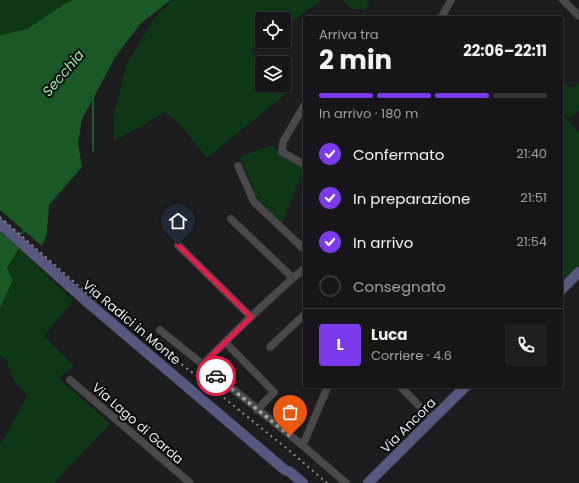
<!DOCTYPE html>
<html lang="it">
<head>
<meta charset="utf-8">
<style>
  :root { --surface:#161618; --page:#1f1f21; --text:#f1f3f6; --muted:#9e9fa2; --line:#353537; --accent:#7c3aed }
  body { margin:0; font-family:Poppins,sans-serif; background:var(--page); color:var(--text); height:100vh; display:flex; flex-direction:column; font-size:15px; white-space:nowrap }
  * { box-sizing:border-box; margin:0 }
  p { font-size:13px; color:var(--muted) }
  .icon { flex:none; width:22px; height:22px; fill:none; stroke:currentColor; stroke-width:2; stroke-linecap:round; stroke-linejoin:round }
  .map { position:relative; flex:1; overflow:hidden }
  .panel { position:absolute; left:303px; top:16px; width:260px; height:372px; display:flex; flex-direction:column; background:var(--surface); border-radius:4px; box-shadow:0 1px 3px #0004,0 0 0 1px var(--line) }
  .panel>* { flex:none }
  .tools { position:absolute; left:255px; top:12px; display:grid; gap:8px }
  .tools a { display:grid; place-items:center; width:36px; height:36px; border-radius:4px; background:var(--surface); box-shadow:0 1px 3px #0004,0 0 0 1px var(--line); font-size:20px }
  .pin { position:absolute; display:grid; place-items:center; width:34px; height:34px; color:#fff; margin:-41px -17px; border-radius:50% 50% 50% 0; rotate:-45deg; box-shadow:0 0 4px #0007 }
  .pin .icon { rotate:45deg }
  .courier { position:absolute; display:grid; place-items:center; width:40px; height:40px; margin:-20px; border:3px solid #e11d48; border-radius:50%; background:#fff; color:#222; box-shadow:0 1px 5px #0007 }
  .head em { font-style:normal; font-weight:700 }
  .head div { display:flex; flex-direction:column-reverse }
  .head { display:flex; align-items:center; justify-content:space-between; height:68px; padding:0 16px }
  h1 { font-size:26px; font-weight:700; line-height:30px }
  .bar { display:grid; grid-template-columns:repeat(4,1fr); gap:6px 4px; align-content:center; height:48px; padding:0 16px }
  .bar i { height:5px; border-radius:3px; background:var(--line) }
  .bar .on { background:var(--accent) }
  .bar p { grid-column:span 4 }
  .line { display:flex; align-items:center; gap:10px; padding:0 16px; border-top:1px solid var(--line) }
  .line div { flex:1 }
  .round { display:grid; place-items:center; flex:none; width:42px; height:42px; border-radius:4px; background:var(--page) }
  ol { padding:0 16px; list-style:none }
  li { display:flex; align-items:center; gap:12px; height:44px }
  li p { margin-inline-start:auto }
  li .icon { padding:4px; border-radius:50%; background:var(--accent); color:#fff; stroke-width:4 }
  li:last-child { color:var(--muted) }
  li i { width:22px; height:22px; border:2px solid var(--line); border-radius:50% }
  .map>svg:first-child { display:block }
  .green { fill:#0d3715 }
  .water { fill:#195926 }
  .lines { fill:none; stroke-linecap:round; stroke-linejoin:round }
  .stream { stroke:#195926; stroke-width:2 }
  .street-casing { stroke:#39393c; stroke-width:8 }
  .secondary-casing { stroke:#39393c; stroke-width:11 }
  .street { stroke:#49494d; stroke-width:7 }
  .secondary { stroke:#57587f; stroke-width:10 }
  .rail { stroke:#8a8a8c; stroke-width:2; stroke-dasharray:2 4; stroke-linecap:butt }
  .done { stroke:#a2a2a4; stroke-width:4; stroke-dasharray:0 7.2 }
  .route { stroke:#e11d48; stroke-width:5 }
  .labels { text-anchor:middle; stroke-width:4; stroke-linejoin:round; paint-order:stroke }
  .street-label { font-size:13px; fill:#e9e9eb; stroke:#070809 }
  .water-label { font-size:14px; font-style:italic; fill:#9df2a6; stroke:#070809 }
</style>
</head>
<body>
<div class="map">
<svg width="579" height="483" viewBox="0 0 579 483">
  <rect width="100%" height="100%" fill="#1d1d20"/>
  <!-- green -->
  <path class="green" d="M0,0H72L66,3L27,29L0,35Z
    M173,0H322L284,27V19H262V41H263L255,46L247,54L251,51L262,64V85H279L286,94L207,158L175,119L173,120L166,112L114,141L113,117L127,63L155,17Z
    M343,0H370L365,10L350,8Z
    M561,78L572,89L579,82V110L570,119L561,111Z
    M561,114L579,132V274L561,292Z
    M272,145L282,156L304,169L282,223L259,202L240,157Z
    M19,248L73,301L44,336L74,366L59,378L110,424L55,482L56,483H0V445L27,396L13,379L6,360L0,356V308L13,280L7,268Z"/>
  <!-- water -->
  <path class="water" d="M72,0H171L141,23L116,56L82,119L78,143L82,167L49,205L47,233L42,246L0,210V35L27,29L66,3Z
    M0,232L19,248L7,268L13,280L0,308Z"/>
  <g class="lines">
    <!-- stream -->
    <path class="stream" d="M93,151V97
      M18,235L26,230"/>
    <defs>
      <path id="street" d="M563,0L579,16
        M441,18L451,0
        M305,104L283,142L282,152L305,165
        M238,166L254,202L305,250
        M231,219L293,278
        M178,245L251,317
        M160,330L301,444L346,483
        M225,342L274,392L257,410
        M270,347L305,314
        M202,365C235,332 269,298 305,268
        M70,380L190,483
        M400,386L432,419
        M301,444L305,440L328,386"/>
      <path id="secondary" d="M0,224L86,301L285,470L290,472L303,483
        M561,290L579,272
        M368,483L466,386"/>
    </defs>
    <!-- street casing -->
    <use href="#street" class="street-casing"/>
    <!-- secondary casing -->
    <use href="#secondary" class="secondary-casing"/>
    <!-- street -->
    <use href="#street" class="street"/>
    <!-- secondary -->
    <use href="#secondary" class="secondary"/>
    <!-- rail -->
    <path class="rail" d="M0,217L89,295L197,376L291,452L327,483"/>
  </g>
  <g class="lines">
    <!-- done -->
    <path class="done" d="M216,376L290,436"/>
    <!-- route -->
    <path class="route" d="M178,245L251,317L202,365L216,376"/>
  </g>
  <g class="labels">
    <!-- street labels -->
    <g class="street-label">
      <text transform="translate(132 322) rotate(40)" y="5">Via Radici in Monte</text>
      <text transform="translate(138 423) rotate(41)" y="5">Via Lago di Garda</text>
      <text transform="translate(408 425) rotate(-45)" y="5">Via Ancora</text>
    </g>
    <!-- water labels -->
    <g class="water-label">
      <text transform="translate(63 73) rotate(-50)" y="5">Secchia</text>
    </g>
  </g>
</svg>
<div class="tools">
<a><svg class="icon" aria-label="locate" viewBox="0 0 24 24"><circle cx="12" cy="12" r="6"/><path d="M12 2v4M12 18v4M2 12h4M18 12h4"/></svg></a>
<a><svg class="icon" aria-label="layers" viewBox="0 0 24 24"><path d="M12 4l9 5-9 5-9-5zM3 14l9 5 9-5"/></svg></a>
</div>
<div class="pin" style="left:290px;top:436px;background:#ea580c"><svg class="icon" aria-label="bag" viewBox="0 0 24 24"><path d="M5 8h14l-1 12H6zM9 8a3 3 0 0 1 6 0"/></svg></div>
<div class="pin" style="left:178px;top:245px;background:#1f2937"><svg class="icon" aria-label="home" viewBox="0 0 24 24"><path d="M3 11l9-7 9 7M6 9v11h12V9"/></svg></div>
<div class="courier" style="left:216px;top:376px"><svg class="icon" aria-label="car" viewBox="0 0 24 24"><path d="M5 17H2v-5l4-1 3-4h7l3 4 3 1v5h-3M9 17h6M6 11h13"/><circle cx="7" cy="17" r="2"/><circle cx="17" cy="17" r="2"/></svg></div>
<section class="panel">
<div class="head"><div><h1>2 min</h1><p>Arriva tra</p></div><em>22:06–22:11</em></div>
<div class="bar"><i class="on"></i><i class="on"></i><i class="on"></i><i></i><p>In arrivo · 180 m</p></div>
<ol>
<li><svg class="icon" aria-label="check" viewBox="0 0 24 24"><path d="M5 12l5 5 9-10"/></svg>Confermato<p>21:40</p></li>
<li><svg class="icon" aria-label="check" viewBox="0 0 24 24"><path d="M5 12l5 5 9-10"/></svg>In preparazione<p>21:51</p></li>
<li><svg class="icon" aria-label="check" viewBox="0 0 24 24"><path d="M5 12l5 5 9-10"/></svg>In arrivo<p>21:54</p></li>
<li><i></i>Consegnato</li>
</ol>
<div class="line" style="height:72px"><b class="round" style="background:var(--accent);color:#fff">L</b><div><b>Luca</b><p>Corriere · 4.6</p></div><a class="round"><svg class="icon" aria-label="phone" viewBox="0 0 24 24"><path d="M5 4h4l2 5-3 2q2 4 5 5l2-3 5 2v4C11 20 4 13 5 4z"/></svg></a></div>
</section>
</div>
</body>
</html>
